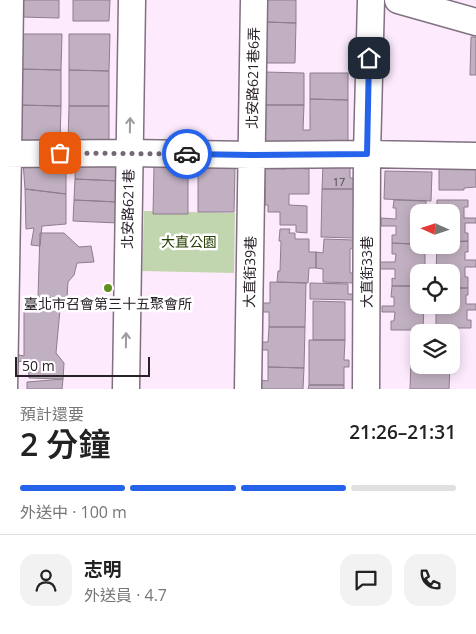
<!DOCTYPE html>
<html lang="zh-TW">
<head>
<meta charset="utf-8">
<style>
  :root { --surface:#fff; --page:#f2f2f2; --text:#222; --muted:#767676; --line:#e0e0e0; --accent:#2563eb }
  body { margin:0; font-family:"Open Sans","Noto Sans TC",sans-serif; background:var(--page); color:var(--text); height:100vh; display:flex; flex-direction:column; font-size:19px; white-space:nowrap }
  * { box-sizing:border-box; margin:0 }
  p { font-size:16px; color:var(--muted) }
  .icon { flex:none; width:28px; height:28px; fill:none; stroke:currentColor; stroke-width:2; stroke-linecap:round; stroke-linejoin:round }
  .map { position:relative; height:389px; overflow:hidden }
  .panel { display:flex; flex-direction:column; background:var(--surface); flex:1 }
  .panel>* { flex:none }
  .needle { width:32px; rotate:273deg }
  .controls { position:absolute; left:410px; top:204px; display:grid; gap:10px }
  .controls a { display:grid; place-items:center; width:50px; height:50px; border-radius:10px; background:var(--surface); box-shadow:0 2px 12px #0003; font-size:25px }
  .scale { position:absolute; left:15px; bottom:12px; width:135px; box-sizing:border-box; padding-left:5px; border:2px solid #282128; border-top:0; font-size:14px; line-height:18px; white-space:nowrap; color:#282128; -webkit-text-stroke:4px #fff; paint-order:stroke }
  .pin { position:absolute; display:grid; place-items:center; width:42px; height:42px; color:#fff; margin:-21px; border-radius:10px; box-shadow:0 2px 8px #0006 }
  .courier { position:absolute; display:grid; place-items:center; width:50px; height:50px; margin:-25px; border:4px solid #2563eb; border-radius:50%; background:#fff; color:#222; box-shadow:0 1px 6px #0007 }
  .head em { font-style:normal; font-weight:600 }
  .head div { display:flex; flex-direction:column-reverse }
  .head { display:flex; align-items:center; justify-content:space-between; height:85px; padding:0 20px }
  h1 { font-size:32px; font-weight:600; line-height:38px }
  .bar { display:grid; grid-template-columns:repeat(4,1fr); gap:8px 5px; align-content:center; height:60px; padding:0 20px }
  .bar i { height:6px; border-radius:4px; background:var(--line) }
  .bar .current { background:var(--accent) }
  .bar p { grid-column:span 4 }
  .line { display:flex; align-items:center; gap:12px; padding:0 20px; border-top:1px solid var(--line) }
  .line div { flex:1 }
  .round { display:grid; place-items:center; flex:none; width:52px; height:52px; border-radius:15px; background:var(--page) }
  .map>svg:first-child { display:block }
  .green { fill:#c1d6ae }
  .building { fill:#c1b0c1; stroke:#8d7d8d }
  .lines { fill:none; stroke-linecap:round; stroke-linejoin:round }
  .minor-casing { stroke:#807080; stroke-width:29 }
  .minor { stroke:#fff; stroke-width:26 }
  .oneway { stroke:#9e9b9e }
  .done { stroke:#736873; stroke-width:5; stroke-dasharray:0 9 }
  .route { stroke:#2563eb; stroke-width:6 }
  .poi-dot { fill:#618e20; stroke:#fff; stroke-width:2 }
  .labels { text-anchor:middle; stroke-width:5; stroke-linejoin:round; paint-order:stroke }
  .number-label { font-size:11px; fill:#4e454e }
  .street-label { font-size:14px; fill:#282128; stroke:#fff }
  .park-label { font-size:14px; fill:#284003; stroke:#fff }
  .poi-label { font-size:14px; fill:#282128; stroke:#fff }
</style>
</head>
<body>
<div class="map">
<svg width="476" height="389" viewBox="0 0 476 389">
  <rect width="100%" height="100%" fill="#fdebfd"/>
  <!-- green -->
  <path class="green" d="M144,211L235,213L234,273L142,271Z"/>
  <!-- building -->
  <path class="building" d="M21,0H59V18L21,17Z
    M73,0H110L109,21H73Z
    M266,0H296V23L266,22Z
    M266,22L296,23L295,63H265Z
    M20,34H62L61,70L19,69Z
    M69,34H110L109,71L69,70Z
    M471,37H476V75H470Z
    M19,69L61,70V106L19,105Z
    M69,70L109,71V106H69Z
    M265,72L304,73V105H265Z
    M310,73H348V100L310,99Z
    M310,99L348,100V143H268L265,140V105H304L303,130H310Z
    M19,105L61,106L60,142L18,141Z
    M69,106H109V142H68Z
    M66,155V194L25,189L23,162Z
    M75,158L120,160L119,181L75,179Z
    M323,164L350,165V178H354V189H322Z
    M285,165H292L293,168L309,169V194H289V205L307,206V233L296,232V225H280V212H268V205H265V168L285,169Z
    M154,166L188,167V214H153Z
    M198,167H235L234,212H198Z
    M439,167L476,169V187L464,188V190H439Z
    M385,171L432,172L431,201L384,199Z
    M75,179L119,181L118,202L74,200Z
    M25,189L66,194V224L42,226L40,246L31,245L34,228L26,229Z
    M322,189H354L353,238L321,237Z
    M74,200L118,202V223L73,221Z
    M394,200L426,201V212H419V244L392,243V235H396V226H381V218L396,219V208H393Z
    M437,200H468V207H464V218H476V223H465V233H468V241L451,242V212H437Z
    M280,229H290L289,233H295V239H309V252H316V268H309L308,283L277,282L278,271H280L281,241H279Z
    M40,233H64L79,247L91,246L94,262L77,263L74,275L68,282L67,298L38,297Z
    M324,239L354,240V248L350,249V273H353V283L323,282V269L316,268V252L323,253Z
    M468,241V252H465V260H476V267H465V277H468V288H451V272H436L437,245H451V242Z
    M392,243L425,245V272H419V286H392V278L395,279V269H380V262H395L396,254H392Z
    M270,282L306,283L305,327H269V312H261V303H270Z
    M310,283L348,284V294H356V300L310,299Z
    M392,286H419V305H424L423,330H391V321H394L395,312H382V306H394V297H391Z
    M451,288H468V295H466V304H476V310H467V320H471V328H436V305H451Z
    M61,299L56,353L64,363L63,379L29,378L28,362L14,361V354L24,356V307Z
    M313,301L345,302V340H313Z
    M269,327H305L304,368L268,367V350H260L261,342H268Z
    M309,340H345L344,360H349V367H344V385H309Z
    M411,360H419V365H450L449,389H410Z
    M268,367L304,368L303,389H260V380L268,381Z
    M63,379L62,389H27V382Z
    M309,385H344V389H308Z"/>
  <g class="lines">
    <defs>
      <path id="minor" d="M398,0L476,22
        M0,154L129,153L252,155L367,154L476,156
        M4,389L8,154L10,0
        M126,389L132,0
        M248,389L254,0
        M366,389L367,154L371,0"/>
    </defs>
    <!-- minor casing -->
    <use href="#minor" class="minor-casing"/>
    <!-- minor -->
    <use href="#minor" class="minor"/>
  </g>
  <!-- one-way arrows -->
  <defs><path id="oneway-shaft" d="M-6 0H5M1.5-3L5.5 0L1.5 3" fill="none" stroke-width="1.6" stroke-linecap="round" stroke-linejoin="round" transform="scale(1.25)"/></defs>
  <g class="oneway">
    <use href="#oneway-shaft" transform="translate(130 125) rotate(-89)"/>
    <use href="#oneway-shaft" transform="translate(126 340) rotate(-89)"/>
  </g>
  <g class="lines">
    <!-- done -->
    <path class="done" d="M60,153L187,154"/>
    <!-- route -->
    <path class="route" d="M187,154L252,155L367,154L369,58"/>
  </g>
  <!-- markers -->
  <circle class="poi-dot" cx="108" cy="288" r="5"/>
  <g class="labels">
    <!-- number labels -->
    <g class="number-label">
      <text x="339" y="186">17</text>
    </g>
    <!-- street labels -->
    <g class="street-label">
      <text transform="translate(253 78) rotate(-89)" y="5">北安路621巷6弄</text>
      <text transform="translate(128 209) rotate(-89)" y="5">北安路621巷</text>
      <text transform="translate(250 272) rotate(-89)" y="5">大直街39巷</text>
      <text transform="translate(367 272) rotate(-90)" y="5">大直街33巷</text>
    </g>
    <!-- park labels -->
    <g class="park-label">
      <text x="189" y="247">大直公園</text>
    </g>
    <!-- poi labels -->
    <g class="poi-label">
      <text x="108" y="309">臺北市召會第三十五聚會所</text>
    </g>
  </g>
</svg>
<div class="controls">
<a><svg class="needle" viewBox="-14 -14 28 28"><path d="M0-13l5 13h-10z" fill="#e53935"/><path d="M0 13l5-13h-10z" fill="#767676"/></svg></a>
<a><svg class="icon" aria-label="locate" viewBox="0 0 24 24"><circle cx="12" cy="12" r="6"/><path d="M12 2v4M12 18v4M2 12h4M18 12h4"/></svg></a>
<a><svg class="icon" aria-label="layers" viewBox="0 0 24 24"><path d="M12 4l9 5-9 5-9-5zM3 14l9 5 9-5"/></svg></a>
</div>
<div class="scale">50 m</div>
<div class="pin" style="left:60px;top:153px;background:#ea580c"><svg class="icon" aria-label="bag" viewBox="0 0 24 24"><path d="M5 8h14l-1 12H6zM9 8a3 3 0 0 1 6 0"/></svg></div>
<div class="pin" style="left:369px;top:58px;background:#1f2937"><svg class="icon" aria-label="home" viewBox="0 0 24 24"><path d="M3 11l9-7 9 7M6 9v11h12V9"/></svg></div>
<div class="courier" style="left:187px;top:154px"><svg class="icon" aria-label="car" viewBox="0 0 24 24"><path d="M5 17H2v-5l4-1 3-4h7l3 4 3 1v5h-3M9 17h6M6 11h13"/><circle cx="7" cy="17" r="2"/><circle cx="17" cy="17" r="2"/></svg></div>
</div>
<section class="panel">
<div class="head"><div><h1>2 分鐘</h1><p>預計還要</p></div><em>21:26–21:31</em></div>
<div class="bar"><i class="current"></i><i class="current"></i><i class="current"></i><i></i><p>外送中 · 100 m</p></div>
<div class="line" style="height:90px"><a class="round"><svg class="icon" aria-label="person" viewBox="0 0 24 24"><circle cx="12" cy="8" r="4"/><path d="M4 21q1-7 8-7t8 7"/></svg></a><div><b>志明</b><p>外送員 · 4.7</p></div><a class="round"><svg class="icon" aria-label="chat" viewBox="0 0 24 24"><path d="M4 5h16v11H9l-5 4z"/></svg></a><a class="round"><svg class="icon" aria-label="phone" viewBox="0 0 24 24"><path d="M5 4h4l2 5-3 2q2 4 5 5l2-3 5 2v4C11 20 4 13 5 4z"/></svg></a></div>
</section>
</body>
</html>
